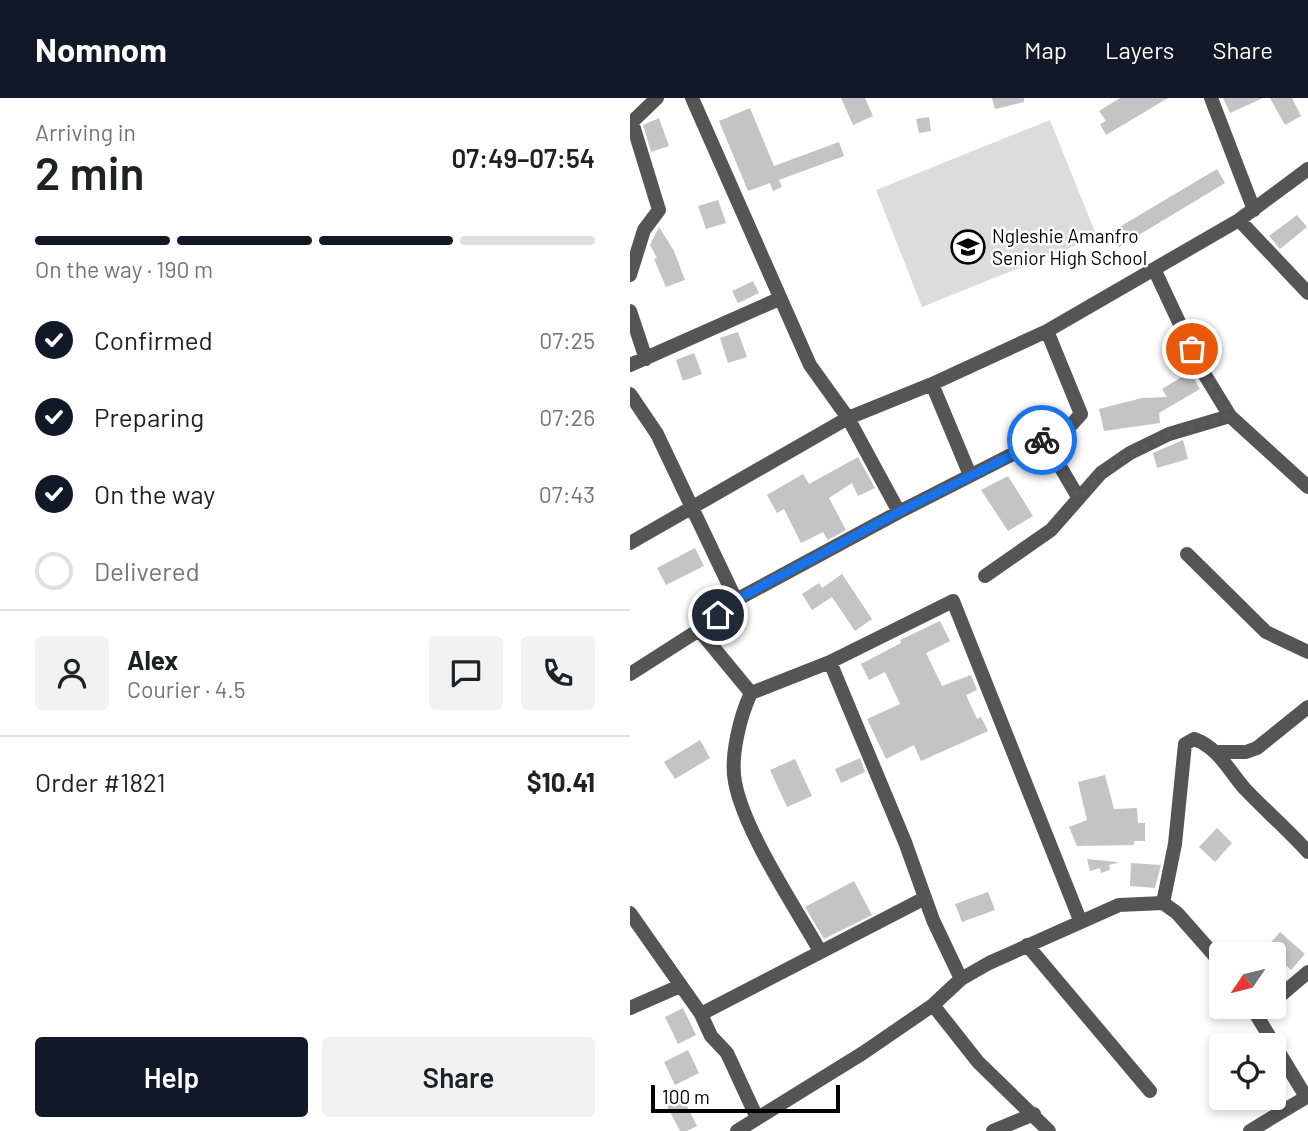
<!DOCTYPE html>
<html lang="en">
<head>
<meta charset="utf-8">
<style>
  :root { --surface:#fff; --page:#f2f2f2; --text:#202124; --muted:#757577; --line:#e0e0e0; --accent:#111827 }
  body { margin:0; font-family:Barlow,sans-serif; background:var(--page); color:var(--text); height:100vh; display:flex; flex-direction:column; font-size:26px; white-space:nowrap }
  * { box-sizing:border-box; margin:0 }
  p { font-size:23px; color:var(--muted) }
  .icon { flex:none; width:38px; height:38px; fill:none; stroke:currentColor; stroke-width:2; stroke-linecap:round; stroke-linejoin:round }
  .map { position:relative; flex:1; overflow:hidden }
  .details { display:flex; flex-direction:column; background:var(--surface); width:630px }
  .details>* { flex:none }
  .needle { width:46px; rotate:235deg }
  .controls { position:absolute; left:579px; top:844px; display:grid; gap:14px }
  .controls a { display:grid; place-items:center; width:77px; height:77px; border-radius:7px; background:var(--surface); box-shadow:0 4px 10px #0003; font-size:35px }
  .scale { position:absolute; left:21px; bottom:18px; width:189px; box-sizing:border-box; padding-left:7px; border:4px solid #000; border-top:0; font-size:19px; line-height:24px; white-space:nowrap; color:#000; -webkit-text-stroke:5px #fff; paint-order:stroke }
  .pin { position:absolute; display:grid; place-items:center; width:60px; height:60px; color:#fff; margin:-30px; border:4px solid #fff; border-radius:50%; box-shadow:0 2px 7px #0007 }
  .courier { position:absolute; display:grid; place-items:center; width:70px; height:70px; margin:-35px; border:5px solid #1a73e8; border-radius:50%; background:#fff; color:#222; box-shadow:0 2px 9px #0007 }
  .head em { font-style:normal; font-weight:600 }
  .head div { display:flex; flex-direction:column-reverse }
  .head { display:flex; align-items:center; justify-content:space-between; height:119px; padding:0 35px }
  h1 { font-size:46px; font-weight:600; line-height:52px }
  .bar { display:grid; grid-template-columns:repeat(4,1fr); gap:10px 7px; align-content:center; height:84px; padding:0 35px }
  .bar i { height:9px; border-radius:5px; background:var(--line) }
  .bar .on { background:var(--accent) }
  .bar p { grid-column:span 4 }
  .line { display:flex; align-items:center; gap:18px; padding:0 35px; border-top:2px solid var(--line) }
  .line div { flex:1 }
  .round { display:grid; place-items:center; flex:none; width:74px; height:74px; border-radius:7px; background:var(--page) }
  ol { padding:0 35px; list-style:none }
  li { display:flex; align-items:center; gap:21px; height:77px }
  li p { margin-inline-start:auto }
  li .icon { padding:7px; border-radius:50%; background:var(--accent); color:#fff; stroke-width:4 }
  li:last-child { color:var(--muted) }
  li i { width:38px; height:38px; border:4px solid var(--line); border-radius:50% }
  .primary-button { display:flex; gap:14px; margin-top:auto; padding:14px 35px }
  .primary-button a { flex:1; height:80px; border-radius:7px; background:var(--accent); color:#fff; font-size:28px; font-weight:600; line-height:80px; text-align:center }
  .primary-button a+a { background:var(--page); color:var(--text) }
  header { display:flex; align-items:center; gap:42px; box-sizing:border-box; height:98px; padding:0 35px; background:var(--accent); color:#fff }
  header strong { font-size:33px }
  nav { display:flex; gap:38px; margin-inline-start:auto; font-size:24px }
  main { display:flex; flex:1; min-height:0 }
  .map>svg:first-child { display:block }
  .green { fill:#dcdcdc }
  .building { fill:#c4c4c4 }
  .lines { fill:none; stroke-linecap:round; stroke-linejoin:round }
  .minor { stroke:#555; stroke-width:14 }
  .done { stroke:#595959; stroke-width:7; stroke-dasharray:0 12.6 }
  .route { stroke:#1a73e8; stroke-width:9 }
  .labels { text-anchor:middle; stroke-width:5; stroke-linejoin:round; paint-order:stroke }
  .poi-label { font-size:19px; fill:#000; stroke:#fff; text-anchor:start }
</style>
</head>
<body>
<header>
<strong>Nomnom</strong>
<nav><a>Map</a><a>Layers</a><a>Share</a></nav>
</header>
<main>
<section class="details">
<div class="head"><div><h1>2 min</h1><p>Arriving in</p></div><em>07:49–07:54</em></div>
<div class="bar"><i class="on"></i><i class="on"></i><i class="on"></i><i></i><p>On the way · 190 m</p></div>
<ol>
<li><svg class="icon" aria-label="check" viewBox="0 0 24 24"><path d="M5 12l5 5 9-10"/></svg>Confirmed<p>07:25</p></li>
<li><svg class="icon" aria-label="check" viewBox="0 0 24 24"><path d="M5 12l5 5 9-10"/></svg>Preparing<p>07:26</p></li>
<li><svg class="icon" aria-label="check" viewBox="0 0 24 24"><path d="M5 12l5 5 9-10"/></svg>On the way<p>07:43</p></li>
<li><i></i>Delivered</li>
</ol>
<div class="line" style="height:126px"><a class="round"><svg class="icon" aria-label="person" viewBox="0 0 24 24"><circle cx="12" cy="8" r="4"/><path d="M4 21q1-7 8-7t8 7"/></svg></a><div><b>Alex</b><p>Courier · 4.5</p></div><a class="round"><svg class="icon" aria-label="chat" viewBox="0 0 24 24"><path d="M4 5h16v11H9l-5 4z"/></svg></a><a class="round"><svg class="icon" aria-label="phone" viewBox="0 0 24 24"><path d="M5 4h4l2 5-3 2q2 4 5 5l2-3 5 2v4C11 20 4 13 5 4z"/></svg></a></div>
<div class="line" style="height:91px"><div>Order #1821</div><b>$10.41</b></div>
<div class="primary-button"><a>Help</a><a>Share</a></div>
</section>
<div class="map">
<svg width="678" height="1033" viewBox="0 0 678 1033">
  <rect width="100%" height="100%" fill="#fff"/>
  <!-- green -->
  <path class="green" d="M420,22L467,139L292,209L246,92Z"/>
  <!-- building -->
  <path class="building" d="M211,0H235L243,18L223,27Z
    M362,0H394V4L365,11Z
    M490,0H538L476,37L470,26L476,23L469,13Z
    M593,0H633L600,15Z
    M640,0H662L671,18L655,27Z
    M120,10L144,68L209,44L214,58L149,82L152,89L143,93L140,85L118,93L89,23Z
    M299,19L301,33L289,35L286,21Z
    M29,20L39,48L21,54L13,27Z
    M587,71L595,85L489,149L481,134Z
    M88,102L96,125L76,131L68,108Z
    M667,117L677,129L650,151L639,138Z
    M29,129L44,153L55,182L36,189L24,161L27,160L20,147Z
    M123,183L129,195L108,205L102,193Z
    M108,234L117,259L98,265L90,240Z
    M64,255L72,276L53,283L46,262Z
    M560,274L570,291L529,315L530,325L474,333L469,311L512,300L537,299L532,291Z
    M553,342L558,361L527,370L523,355Z
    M228,359L245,390L228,398L222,385L199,400L216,432L198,442L193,434L171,445L154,411L147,415L137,397L173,376L179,386Z
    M378,378L403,418L378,433L351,392Z
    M65,450L74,468L36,487L27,470Z
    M212,476L242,521L225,533L202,499L182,512L172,496L189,485L192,490Z
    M310,523L320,543L296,555L312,588L341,577L347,592L336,597L347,621L351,619L358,633L291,663L284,647L256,661L237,621L270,606L255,574L239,582L231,566L271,545L270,542Z
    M70,642L80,660L45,681L34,664Z
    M230,660L235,674L211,685L205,671Z
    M165,661L182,698L157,709L140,672Z
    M475,677L484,711L507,710L508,725H515V743H504V747L447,748L439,729L457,722L448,684Z
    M587,730L602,745L585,764L569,749Z
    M457,761L487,764V765L479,767L480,772L471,775L470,770L460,773Z
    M501,765L531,767L525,790L500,788Z
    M224,783L242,817L194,841L175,809Z
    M358,794L365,812L332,824L325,806Z
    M650,834L675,856L661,872L642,855L645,852L639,847Z
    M53,910L66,937L48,946L35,919Z
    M58,952L69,975L45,987L34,964Z
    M52,998L67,1028L57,1033H50L36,1006Z"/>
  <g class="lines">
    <!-- minor -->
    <path class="minor" d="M62,0L180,267L218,320L269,414
      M581,0L624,112
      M609,122L678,195
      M525,173L570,269L600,318L678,389
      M0,177L14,132L29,112L2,24L27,0
      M0,213L16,261
      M0,267L149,201
      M302,286L340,377
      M0,296L27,336L106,502
      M414,341L448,399
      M0,445L218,320L302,286L417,233L609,122L678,71
      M557,456L636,534L678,554
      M355,478L421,432L471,375L500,355L539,336L600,318
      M69,532L121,595L200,564L323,503L450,822
      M200,564L275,744L303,822L331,881
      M0,576L69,532L106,502L269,414L442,326L451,316L417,233
      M121,595C110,618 100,659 105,684C114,733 165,809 190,853
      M585,654H616L627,650L678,609
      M533,805L545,746L555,646L564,641C588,649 599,673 615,691C635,712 658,732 678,754
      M0,815L71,916L81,938L97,955L127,1020
      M397,847L520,993
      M644,903L678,874
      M303,907L348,964L419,1033
      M621,908L676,999
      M0,910L50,888
      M71,916L295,800
      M107,1033L233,955L303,907L331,881L359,865L489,807L533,805L547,815L592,866
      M363,1033L404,1016
      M620,1033L678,998"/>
  </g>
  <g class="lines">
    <!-- done -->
    <path class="done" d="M412,342L449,399C492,353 539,333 600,318L580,288L562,251"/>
    <!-- route -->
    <path class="route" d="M88,517L106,502L269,414L412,342"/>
  </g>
  <!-- icons -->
  <defs>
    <symbol id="school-ring" viewBox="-11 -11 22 22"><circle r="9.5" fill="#fff" stroke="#000" stroke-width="1.5"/><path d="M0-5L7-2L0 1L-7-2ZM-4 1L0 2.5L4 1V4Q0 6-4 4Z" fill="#000"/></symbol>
  </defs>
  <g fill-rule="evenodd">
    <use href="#school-ring" x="319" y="130" width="38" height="38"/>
  </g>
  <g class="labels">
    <!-- poi labels -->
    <g class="poi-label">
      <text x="362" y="145">Ngleshie Amanfro<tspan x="362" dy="22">Senior High School</tspan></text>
    </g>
  </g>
</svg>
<div class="controls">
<a><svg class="needle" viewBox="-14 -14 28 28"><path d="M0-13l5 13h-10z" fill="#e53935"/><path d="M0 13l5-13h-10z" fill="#757577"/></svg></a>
<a><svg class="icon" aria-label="locate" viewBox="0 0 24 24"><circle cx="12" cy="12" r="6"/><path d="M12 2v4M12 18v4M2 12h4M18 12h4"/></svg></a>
</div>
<div class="scale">100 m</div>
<div class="pin" style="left:562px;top:251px;background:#ea580c"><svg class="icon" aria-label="bag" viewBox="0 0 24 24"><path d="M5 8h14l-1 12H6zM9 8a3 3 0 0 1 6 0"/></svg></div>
<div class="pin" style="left:88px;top:517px;background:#1f2937"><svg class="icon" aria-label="home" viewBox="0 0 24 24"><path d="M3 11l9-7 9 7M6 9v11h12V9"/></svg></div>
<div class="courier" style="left:412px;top:342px"><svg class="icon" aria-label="bike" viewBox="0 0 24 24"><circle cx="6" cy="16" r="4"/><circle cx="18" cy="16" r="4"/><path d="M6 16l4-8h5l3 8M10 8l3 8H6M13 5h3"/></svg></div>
</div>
</main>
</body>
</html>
